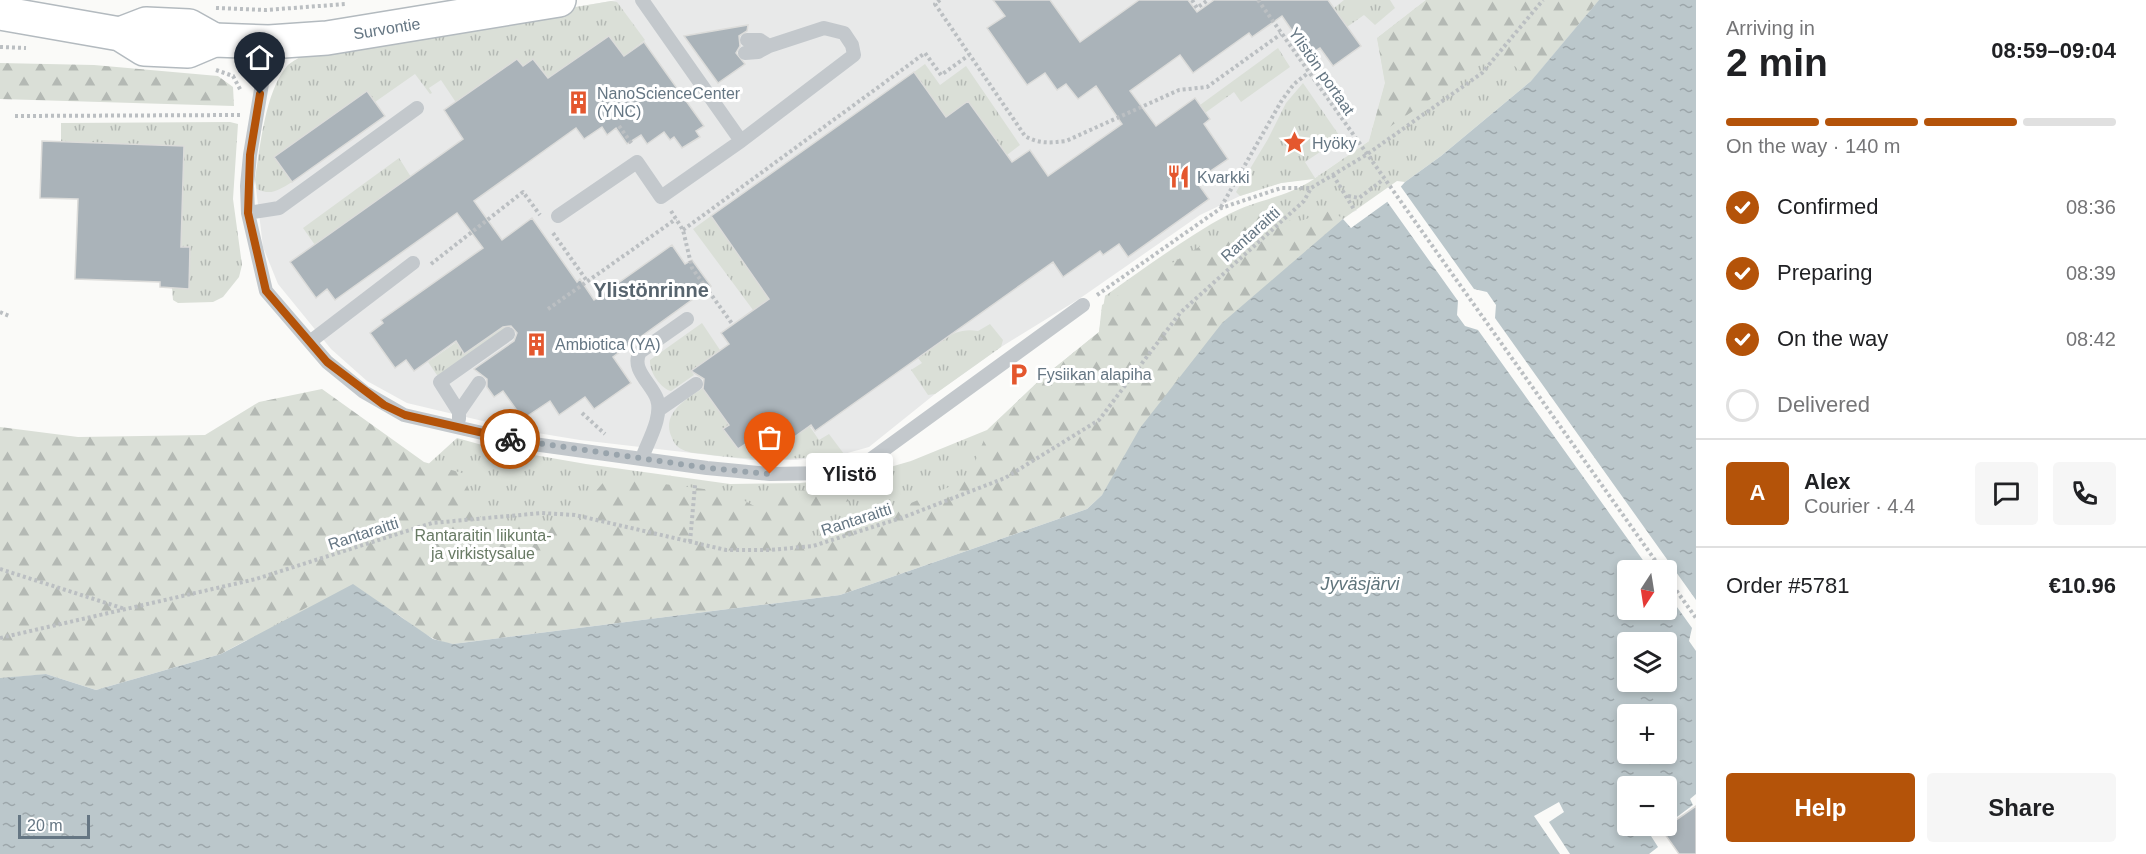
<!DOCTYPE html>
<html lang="en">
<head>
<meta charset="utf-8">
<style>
  :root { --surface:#fff; --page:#f6f6f6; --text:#202124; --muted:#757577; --line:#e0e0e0; --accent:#b45309 }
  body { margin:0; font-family:Arial,sans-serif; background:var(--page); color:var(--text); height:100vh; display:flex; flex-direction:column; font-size:22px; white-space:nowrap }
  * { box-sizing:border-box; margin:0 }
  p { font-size:20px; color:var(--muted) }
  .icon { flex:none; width:33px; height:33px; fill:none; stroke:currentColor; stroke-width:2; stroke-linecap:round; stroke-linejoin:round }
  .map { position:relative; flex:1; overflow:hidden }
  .drawer { display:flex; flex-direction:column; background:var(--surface); width:450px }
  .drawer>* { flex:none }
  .needle { width:39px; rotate:192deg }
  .fabs { position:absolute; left:1617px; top:560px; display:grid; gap:12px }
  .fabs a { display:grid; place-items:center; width:60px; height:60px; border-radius:6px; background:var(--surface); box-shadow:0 3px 9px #0003; font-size:30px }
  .scale { position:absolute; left:18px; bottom:15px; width:72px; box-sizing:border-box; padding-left:6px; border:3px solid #657683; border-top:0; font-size:16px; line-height:21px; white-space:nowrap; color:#657683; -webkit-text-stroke:4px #fff; paint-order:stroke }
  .pin { position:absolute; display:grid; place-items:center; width:51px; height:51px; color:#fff; margin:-62px -26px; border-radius:50% 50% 50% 0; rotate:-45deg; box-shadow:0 0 6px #0007 }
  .pin .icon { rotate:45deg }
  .courier { position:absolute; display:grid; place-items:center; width:60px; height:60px; margin:-30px; border:4px solid #b45309; border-radius:50%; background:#fff; color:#222; box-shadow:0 2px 8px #0007 }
  .bubble { position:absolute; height:42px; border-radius:6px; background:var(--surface); box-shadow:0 3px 9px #0003; font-size:20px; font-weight:800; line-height:42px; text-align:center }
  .headline em { font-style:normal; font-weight:800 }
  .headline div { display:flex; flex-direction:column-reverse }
  .headline { display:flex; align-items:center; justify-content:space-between; height:102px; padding:0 30px }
  h1 { font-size:39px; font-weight:800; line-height:45px }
  .bar { display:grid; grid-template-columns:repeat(4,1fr); gap:9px 6px; align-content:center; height:72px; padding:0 30px }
  .bar i { height:8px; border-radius:4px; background:var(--line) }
  .bar .on { background:var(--accent) }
  .bar p { grid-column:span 4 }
  .line { display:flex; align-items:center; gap:15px; padding:0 30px; border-top:2px solid var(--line) }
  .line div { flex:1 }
  .round { display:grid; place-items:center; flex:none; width:63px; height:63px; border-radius:6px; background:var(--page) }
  ol { padding:0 30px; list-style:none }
  li { display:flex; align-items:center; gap:18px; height:66px }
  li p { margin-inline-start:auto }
  li .icon { padding:6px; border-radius:50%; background:var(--accent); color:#fff; stroke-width:4 }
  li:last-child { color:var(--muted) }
  li i { width:33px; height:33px; border:3px solid var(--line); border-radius:50% }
  .button { display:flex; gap:12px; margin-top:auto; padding:12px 30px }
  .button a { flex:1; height:69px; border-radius:6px; background:var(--accent); color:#fff; font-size:24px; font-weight:800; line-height:69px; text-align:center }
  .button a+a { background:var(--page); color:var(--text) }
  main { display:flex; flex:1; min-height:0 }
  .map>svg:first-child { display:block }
  .built { fill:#e8e9e9 }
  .grass { fill:url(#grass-tufts) }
  .forest { fill:url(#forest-firs) }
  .water { fill:url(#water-ripples); fill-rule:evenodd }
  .pier { fill:#fafaf8 }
  .building { fill:#aab3b9; stroke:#dcdcda; stroke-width:1.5 }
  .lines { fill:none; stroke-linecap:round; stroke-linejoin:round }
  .secondary-casing { stroke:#b3babf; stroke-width:36 }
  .path { stroke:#bbbfc2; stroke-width:4; stroke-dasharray:3 3; stroke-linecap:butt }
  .service { stroke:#c3c8cc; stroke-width:14 }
  .secondary { stroke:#fff; stroke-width:33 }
  .done { stroke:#99a4ac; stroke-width:6; stroke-dasharray:0 10.8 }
  .route { stroke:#b45309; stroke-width:8 }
  .labels { text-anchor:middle; stroke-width:6; stroke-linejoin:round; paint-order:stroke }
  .street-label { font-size:16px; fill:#657683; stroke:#fff }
  .poi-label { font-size:16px; fill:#657683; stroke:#fff; text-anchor:start }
  .park-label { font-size:16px; fill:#687a64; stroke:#fff }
  .water-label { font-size:18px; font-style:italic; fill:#60757c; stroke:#fff }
  .quarter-label { font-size:20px; font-weight:bold; fill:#57646e; stroke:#fff }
</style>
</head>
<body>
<main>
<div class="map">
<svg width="1696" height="854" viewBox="0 0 1696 854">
  <defs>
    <pattern id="grass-tufts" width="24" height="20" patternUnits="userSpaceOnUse" patternTransform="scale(1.5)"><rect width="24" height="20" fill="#dadfd7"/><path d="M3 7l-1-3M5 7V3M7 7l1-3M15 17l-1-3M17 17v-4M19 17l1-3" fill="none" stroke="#b4b9b4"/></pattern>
    <pattern id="forest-firs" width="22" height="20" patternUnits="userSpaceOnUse" patternTransform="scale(1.5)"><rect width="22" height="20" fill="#dadfd7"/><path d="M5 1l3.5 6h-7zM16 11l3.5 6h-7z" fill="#b4b9b4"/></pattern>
    <pattern id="water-ripples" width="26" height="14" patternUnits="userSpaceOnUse" patternTransform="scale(1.5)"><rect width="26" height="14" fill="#bbc7cb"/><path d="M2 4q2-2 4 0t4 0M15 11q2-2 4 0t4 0" fill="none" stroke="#9ca6aa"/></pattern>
  </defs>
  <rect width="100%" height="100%" fill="#fafaf8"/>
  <!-- built -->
  <path class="built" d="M617,0H1426L1377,38L1385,83L1369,141L1315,178L1281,183L1240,196L1200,215L1079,299L1001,347L935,394L869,447L844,454L796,460H752L580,440L525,431L407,403L367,381L331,349L278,284L263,247L255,180L264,125L277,84L288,65L307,53Z"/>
  <!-- grass -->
  <path class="grass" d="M1344,0H1390L1395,8L1375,25L1364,15L1347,27L1334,8Z
    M1426,0H1599L1531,81L1441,156L1405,182L1397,181L1343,219L1102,495L46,674L0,678L413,478L457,438L493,448L586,464L730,484L800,483L852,478L911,461L987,430L1042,378L1099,332L1105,296C1146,267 1185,238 1229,214C1258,199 1286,198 1314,179L1281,183L1240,196L1236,192L1268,139L1286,103L1303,83L1341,138L1305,162L1315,178L1369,141L1385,83L1377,38Z
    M611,1L617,2L645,40L624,56L609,36L548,78L533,59L523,66L517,59L478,86L461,110L441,80L429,88L432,93L430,94L415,74L375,102L367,91L274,157L292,182C279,190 271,196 257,189L255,180C260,147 265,92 287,66C292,61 301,57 307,53Z
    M1278,48L1290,67L1241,102L1234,92L1205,113L1200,105Z
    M925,64L940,85L966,66L1020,145L1007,155L968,101L946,117L914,72Z
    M230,122L238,124L233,199L242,265L239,277L223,297L213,302L178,303L173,300L172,288H189L190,248L181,247L184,146L61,142V123Z
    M399,158L411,177L315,245L303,228Z
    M711,216L769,299L753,310L693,229Z
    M501,311L511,326L439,378L428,362Z
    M702,323L720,350L691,371L694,375L671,391C660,388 649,371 650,360Z
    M990,324L1003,340L1001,347L935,394L928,395L911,370L922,363L918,358C937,344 954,326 978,331Z
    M703,388L729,425L723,429L738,449L752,440L765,457L806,421L819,440L829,434L844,454C798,460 756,461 711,455C700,453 684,454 676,445C674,443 671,436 670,433C664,411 688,398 703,388Z"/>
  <!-- forest -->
  <path class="forest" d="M1426,0H1599L1531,81L1506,58L1491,53L1476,68L1369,141L1385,83L1377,38Z
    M0,63L94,65L218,76L233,87L234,106L0,99Z
    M1264,208L1295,223L1331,210L1343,219L1222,323L1140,428L1102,495L1087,509L840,595L453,644C412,640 387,591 346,586L221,654L96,690L46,674L0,678V427L78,437L205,435L259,402L322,389L424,462L462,473L482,521L575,523L593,513L589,499L608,477L728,492L758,508C785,492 808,487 839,486L849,501C825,507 811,510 811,538L880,516L968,479L988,430L1042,378L1099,332L1102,305Z"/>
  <!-- water -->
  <path class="water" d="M1599,0H1696V794L1690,799L1693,805L1666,825V786H1628V825H1666L1651,836L1658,847L1649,854H0V678L46,674L96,690L221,654L353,584L433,639L453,644L840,595L1087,509L1102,495L1140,428L1222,323L1343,219L1351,228L1387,202L1405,182L1441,156L1531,81ZM1628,570H1666V609H1628ZM1628,642H1666V681H1628ZM1628,714H1666V753H1628Z"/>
  <!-- pier -->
  <path class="pier" d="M1399,184L1474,289L1487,292L1496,305L1495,318L1696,600V651L1689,641L1692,628L1667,593L1666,570H1650L1478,330L1465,326L1457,315L1458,301L1386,200Z
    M1559,802L1564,812L1549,822L1570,854H1560L1534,816Z"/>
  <!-- building -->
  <path class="building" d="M993,0H1050L1080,42L1139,0H1188L1197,12L1214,0H1328L1361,46L1333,66L1320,48L1309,55L1282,16L1252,37L1249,33L1193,73L1180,55L1130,91L1156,126L1195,98L1210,119L1204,124L1228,159L1196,181L1209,199L1128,257L1119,244L1103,255L1100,251L1063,277L1053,262L815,431L811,425L765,458L752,440L738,449L723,429L729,425L703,389L704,379L691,371L729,344L721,333L769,299L711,216L914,72L946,117L968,101L1012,162L1030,150L1048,176L1122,124L1096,86L1078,99L1066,84L1057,90L1045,73L1027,85L987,28L1005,16Z
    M748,25L747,31L739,36L740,46L736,53L745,64L718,83L684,36Z
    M609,36L624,56L644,42L704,126L696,131L700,137L682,148L674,137L670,140L664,132L647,144L641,135L627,144L616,128L607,135L602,127L584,139L576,128L474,201L502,240L532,218L577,282L580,279L594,300L672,245L685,264L692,260L711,286L613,357L631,383L594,409L585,397L559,415L550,401L523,419L503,391L494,397L487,387V379L474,369L514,341L517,333L511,326L503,327L464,354L456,341L414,371L406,360L395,368L370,333L383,323L381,320L483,248L457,213L335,300L327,289L316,298L290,262L463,139L444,110L517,59L523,66L533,59L548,78Z
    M367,91L385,116L292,182L274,157Z
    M42,141L184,146L181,247H190L189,289L160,287V282L75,279L78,199L40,198Z
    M1696,806V854H1679L1662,830Z"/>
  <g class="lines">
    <defs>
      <g id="secondary">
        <path id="s1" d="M0,13L120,34L144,49L188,51L214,40L269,42L327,38L559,0"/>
        <path d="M120,34L146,24L189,26L214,40"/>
      </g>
    </defs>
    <!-- secondary casing -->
    <use href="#secondary" class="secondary-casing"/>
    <!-- path -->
    <path class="path" d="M940,0L935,4L1025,136C1039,144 1050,143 1066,141L1179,90L1207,87L1281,34
      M1192,0L1197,8L1208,0
      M1258,0L1662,570
      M216,8L266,10L346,4
      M0,47L26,48
      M216,70L233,76L241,91
      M15,116L240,115
      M619,126L632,144
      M1333,175L1355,211
      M1348,196L1359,198L1384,179
      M1221,207L1282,100L1294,84L1308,73
      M671,211L683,230L692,268L733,325
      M683,230L925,53L941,75L969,55
      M553,233L587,281
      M431,264L523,192L540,215
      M1097,295L1221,208L1281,188H1311
      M548,309L676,219
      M0,312L9,316
      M582,413L605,434
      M690,542L695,485
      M0,569L125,609
      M1666,576L1696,618
      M0,638L256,579L432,523L542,513L575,515L726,550H770L813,546L904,517L1005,478L1099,420L1180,313L1304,201L1311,188L1366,155L1482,73L1543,0"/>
    <!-- service -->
    <path class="service" d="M642,0L741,141L854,55L852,45L844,33L824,28L769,46
      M269,42L250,155L247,186L248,213L266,291L327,362L364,392L404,415L526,443L707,468L770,474L830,473L863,465L1083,305
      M745,53L758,52L769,46L760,40H747
      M248,213L279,208L417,108
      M558,216L637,162L661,197L741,141
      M311,341L413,263
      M660,409L696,384
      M459,412L440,382L508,334
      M459,419V412L479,383
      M642,458C648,441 663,417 657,399C652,384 630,369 640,352L687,319"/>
    <!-- secondary -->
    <use href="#secondary" class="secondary"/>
  </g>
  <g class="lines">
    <!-- done -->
    <path class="done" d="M510,439L707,468L770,474"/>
    <!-- route -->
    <path class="route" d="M260,94L250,155L248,213L266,291L327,362L384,405L405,415L510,439"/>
  </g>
  <!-- icons -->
  <defs>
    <symbol id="building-bare" viewBox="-9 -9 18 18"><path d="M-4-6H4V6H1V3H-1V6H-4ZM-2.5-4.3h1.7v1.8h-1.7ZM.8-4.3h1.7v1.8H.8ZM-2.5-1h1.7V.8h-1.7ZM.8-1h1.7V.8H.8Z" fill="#e4572e" stroke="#fff" stroke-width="2.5" paint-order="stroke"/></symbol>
    <symbol id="sight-bare" viewBox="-9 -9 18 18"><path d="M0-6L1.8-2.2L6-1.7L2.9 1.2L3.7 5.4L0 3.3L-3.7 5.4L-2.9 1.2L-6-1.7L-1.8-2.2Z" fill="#e4572e" stroke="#fff" stroke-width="2.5" paint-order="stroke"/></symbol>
    <symbol id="restaurant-bare" viewBox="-9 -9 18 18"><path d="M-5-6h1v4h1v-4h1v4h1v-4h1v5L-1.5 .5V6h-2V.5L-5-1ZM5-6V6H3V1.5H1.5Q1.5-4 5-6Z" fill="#e4572e" stroke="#fff" stroke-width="2.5" paint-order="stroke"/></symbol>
    <symbol id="parking-bare" viewBox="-9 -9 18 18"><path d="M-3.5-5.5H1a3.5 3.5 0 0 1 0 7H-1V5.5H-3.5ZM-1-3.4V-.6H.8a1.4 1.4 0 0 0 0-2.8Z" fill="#e4572e" stroke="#fff" stroke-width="2.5" paint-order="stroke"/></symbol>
  </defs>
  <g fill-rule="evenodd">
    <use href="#building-bare" x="562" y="86" width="33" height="33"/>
    <use href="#sight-bare" x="1278" y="126" width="33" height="33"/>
    <use href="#restaurant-bare" x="1162" y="160" width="33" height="33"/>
    <use href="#building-bare" x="520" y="328" width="33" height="33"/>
    <use href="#parking-bare" x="1002" y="358" width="33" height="33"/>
  </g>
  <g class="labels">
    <!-- street labels -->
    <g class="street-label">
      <text dy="6" stroke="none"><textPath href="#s1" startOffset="396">Survontie</textPath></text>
      <text transform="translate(1322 71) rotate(55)" y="6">Ylistön portaat</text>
      <text transform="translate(1250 234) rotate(-42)" y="6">Rantaraitti</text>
      <text transform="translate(856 519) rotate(-18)" y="6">Rantaraitti</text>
      <text transform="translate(363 533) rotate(-18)" y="6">Rantaraitti</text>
    </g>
    <!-- poi labels -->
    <g class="poi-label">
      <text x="597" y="99">NanoScienceCenter<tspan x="597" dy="18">(YNC)</tspan></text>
      <text x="1312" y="149">Hyöky</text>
      <text x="1197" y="183">Kvarkki</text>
      <text x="555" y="350">Ambiotica (YA)</text>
      <text x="1037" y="380">Fysiikan alapiha</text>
    </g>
    <!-- park labels -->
    <g class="park-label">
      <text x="483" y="541">Rantaraitin liikunta-<tspan x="483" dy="18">ja virkistysalue</tspan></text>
    </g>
    <!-- water labels -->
    <g class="water-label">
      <text x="1360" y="590">Jyväsjärvi</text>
    </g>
    <!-- quarter labels -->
    <g class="quarter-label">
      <text x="651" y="297">Ylistönrinne</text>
    </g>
  </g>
</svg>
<div class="fabs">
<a><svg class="needle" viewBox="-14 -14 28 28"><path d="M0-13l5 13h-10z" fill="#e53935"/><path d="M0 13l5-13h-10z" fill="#757577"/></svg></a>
<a><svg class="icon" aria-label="layers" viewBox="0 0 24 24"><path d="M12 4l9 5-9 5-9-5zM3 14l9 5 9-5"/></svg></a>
<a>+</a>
<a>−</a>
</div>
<div class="scale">20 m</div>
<div class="pin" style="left:770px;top:474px;background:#ea580c"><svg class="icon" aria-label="bag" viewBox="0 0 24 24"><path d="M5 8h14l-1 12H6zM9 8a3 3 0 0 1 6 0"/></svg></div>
<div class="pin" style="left:260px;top:94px;background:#1f2937"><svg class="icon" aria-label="home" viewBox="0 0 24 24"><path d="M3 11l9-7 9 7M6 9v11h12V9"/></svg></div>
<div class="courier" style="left:510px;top:439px"><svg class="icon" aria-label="bike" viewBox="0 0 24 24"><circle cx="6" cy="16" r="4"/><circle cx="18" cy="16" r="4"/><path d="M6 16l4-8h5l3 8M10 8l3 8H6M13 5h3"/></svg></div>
<div class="bubble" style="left:806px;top:453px;width:87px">Ylistö</div>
</div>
<section class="drawer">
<div class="headline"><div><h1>2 min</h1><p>Arriving in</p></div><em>08:59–09:04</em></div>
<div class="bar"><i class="on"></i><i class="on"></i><i class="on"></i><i></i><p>On the way · 140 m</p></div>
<ol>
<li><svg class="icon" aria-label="check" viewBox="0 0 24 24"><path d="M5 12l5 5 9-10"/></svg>Confirmed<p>08:36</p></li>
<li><svg class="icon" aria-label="check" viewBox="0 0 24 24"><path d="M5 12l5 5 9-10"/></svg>Preparing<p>08:39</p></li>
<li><svg class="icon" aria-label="check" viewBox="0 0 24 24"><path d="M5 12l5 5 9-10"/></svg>On the way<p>08:42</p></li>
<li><i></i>Delivered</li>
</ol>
<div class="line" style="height:108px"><b class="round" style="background:var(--accent);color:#fff">A</b><div><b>Alex</b><p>Courier · 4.4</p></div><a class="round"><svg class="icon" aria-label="chat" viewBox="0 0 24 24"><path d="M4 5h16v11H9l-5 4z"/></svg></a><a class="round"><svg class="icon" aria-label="phone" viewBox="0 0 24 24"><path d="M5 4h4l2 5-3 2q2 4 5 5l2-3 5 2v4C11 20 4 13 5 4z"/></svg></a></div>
<div class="line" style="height:78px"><div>Order #5781</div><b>€10.96</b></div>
<div class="button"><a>Help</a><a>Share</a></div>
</section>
</main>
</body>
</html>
